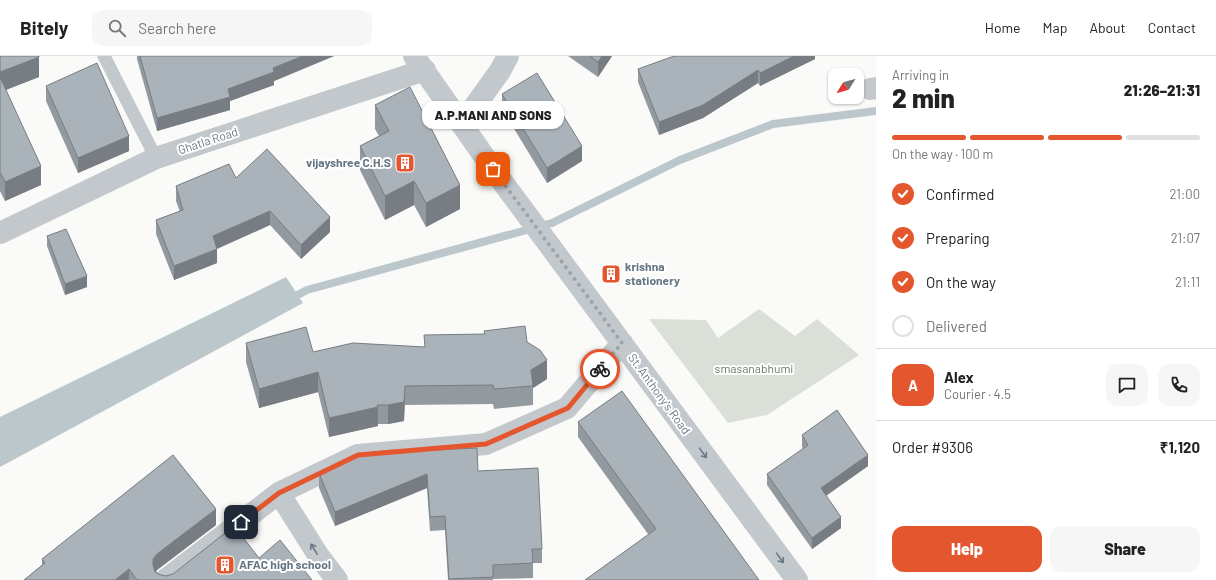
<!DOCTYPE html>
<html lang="en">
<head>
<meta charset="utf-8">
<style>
  :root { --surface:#fff; --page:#f6f6f6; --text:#222; --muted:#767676; --line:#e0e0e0; --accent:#e4572e }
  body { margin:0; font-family:Barlow,sans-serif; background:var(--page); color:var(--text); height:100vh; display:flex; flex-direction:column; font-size:15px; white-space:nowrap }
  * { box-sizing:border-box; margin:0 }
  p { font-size:13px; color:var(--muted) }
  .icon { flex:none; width:22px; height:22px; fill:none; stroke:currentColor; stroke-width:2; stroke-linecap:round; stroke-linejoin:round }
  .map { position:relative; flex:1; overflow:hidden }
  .panel { display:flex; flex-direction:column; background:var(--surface); width:340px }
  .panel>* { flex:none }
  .needle { width:26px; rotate:233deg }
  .tools { position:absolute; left:828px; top:12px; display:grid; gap:8px }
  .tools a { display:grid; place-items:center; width:36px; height:36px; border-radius:8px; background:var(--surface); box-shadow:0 1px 3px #0004; font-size:20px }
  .pin { position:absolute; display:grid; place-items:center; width:34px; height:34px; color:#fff; margin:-17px; border-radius:8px; box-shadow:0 2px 6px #0006 }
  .courier { position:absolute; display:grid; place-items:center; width:40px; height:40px; margin:-20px; border:3px solid #e4572e; border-radius:50%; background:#fff; color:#222; box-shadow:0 1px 5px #0007 }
  .bubble { position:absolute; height:28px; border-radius:12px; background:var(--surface); box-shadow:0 1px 3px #0004; font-size:13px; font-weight:800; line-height:28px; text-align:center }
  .overview em { font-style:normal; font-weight:800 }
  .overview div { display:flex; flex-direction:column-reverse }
  .overview { display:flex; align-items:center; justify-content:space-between; height:68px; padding:0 16px }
  h1 { font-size:26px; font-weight:800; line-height:30px }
  .bar { display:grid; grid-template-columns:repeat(4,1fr); gap:6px 4px; align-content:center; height:48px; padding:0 16px }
  .bar i { height:5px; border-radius:3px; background:var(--line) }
  .bar .selected { background:var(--accent) }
  .bar p { grid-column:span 4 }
  .line { display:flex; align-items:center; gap:10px; padding:0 16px; border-top:1px solid var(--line) }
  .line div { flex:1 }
  .round { display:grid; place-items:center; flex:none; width:42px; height:42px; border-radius:12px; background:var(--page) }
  ol { padding:0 16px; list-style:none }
  li { display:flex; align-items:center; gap:12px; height:44px }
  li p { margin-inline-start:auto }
  li .icon { padding:4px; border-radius:50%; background:var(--accent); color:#fff; stroke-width:4 }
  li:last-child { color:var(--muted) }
  li i { width:22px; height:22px; border:2px solid var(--line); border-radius:50% }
  .primary-button { display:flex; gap:8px; margin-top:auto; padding:8px 16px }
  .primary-button a { flex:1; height:46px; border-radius:12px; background:var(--accent); color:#fff; font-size:16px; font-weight:800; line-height:46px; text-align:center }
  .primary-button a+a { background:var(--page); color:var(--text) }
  header { display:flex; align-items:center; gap:24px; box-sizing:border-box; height:56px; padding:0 20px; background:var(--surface); border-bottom:1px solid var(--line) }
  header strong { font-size:19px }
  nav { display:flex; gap:22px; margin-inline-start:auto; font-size:14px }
  .search { width:280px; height:36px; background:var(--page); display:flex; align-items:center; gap:10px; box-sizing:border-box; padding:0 14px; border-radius:12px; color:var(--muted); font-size:15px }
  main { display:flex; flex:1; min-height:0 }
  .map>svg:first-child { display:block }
  .green { fill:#dadfd7 }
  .water { fill:#bbc7cb }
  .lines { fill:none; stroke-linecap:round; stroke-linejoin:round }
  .stream { stroke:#bbc7cb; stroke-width:8 }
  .service { stroke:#c3c8cc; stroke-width:13 }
  .minor { stroke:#c3c8cc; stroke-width:22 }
  .wall { fill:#929a9f }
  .shaded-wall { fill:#777d82 }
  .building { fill:#aab3b9; stroke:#777d82 }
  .oneway { stroke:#6a7a87 }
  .done { stroke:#99a4ac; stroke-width:4; stroke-dasharray:0 7.2 }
  .route { stroke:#e4572e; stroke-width:5 }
  .labels { text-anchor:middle; stroke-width:4; stroke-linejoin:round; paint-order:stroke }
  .street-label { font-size:12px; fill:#657683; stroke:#fff }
  .poi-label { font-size:12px; font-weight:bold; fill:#657683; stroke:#fff; text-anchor:start }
  .park-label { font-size:12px; fill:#687a64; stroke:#fff }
</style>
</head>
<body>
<header>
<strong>Bitely</strong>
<div class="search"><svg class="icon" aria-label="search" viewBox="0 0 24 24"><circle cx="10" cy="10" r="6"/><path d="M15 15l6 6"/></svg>Search here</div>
<nav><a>Home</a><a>Map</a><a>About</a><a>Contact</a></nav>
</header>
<main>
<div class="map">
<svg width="876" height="524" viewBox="0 0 876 524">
  <rect width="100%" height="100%" fill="#fafaf8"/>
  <!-- green -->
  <path class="green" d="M759,253L795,280L817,263L859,299L767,359L728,367L649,263L706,264L718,282Z"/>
  <!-- water -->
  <path class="water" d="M286,221L303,247L0,411V361Z"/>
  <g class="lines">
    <!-- stream -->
    <path class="stream" d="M288,244L307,234L552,167L680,104L773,68L876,55"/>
    <!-- service -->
    <path class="service" d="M104,0L156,102"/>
    <!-- minor -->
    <path class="minor" d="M414,0L493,113L797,524
      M870,33L876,32
      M462,68L500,15L508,0
      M0,177L156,102L425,14
      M279,437L318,499L337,524
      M165,524L279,437L358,399L486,388L567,352L622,287"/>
  </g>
  <!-- wall -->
  <path class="wall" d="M0,0L39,21L6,34L41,129L5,145L0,135Z
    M137,0H334L274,25V29L230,45V54L157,75L137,3Z
    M568,0H612L598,21Z
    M815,0V3L760,30L758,27L703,62L659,79L638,26V13Z
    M46,30L129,95L78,117L46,45Z
    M502,38L582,105L547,127L502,53Z
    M375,49L460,153L426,171L414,149L385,164L360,114V90L379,80L375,73Z
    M236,122L330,176L301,203L270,169L217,193V207L174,224L156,178V164L180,156L176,145V130Z
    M47,180L87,231L65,239L47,190Z
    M484,275L527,286L547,323L533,332V349L494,353L493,348L405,349L404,365L388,368H378V370L329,381L318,336L259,352L246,306V287L313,296L424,291L484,278Z
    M578,366L759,524L648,478L578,381Z
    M802,379L868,410L826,440L841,472L812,493L767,429V418L803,393L802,390Z
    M395,396L478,415L542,493V507H533V522L493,523V524H448L445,474L430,475L427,432L335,470L319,432V417Z
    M216,469L157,514L156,516L161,519L166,520L259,502L312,524H24L42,509V503Z"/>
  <!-- shaded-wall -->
  <path class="shaded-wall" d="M303,0H334L274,25V29L230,45V54L157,75V62L228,33L273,12Z
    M602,0H612L598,21V6Z
    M794,0H815V3L760,30V17Z
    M39,1V21L0,36V16Z
    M758,14V27L703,62L659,79V66Z
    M129,80V95L78,117V102Z
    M582,90V105L547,127V112Z
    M41,110V129L5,145V126Z
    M414,125V149L385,164V140Z
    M460,129V153L426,171V147Z
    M270,155V169L214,194L217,193V207L174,224V210L213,180Z
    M330,161V176L301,203V189Z
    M87,220V231L65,239V228Z
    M547,304V323L533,332L531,314Z
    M318,316V336L259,352V333Z
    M405,330L404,365L388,368V349Z
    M378,351V370L329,381V362Z
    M868,399V410L821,443V432Z
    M427,418V432L335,470V456Z
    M216,453V469L157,514L153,520V503L157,498Z
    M841,461V472L812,493V482Z
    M129,513V524H115Z"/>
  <!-- building -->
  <path class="building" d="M0,0H39V1L0,16Z
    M140,0H303L273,12L274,16L228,33L230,41L157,62Z
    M590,0H602L598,6Z
    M674,0H794L760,17L758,14L703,49L659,66L638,13Z
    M97,7L129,80L78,102L46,30Z
    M537,17L582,90L547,112L502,38Z
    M0,21L41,110L5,126L0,116Z
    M410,31L460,129L426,147L414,125L385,140L360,90L389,75L375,49Z
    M267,93L330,161L301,189L270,155L213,180L217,193L174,210L156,164L183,154L176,130L229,108L236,122Z
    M66,173L87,220L65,228L47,180Z
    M525,270L527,286L540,294L547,304L531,314L533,330L494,333L493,329L405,330L404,346L388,349H377L378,351L329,362L318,316L259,333L246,287L306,271L313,296L353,287L425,291L424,279L485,278L484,275Z
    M622,335L759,524H585L656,473L578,366Z
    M837,354L868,399L821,432L841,461L812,482L767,418L808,389L802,379Z
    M477,392L478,415L538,412L542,493H532L533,507L493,509V521L449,523L445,460L430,461L427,418L335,456L319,417L365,397L394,394L395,396Z
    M173,399L216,453L157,498L153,503V509L155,516L161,519L166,520L173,518L234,470L259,502L280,484L312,524H137L129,513L115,524H24L45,507L42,503Z"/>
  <!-- one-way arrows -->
  <defs><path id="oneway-shaft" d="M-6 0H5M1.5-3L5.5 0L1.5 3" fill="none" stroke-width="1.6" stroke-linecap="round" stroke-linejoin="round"/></defs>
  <g class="oneway">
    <use href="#oneway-shaft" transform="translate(703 397) rotate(54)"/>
    <use href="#oneway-shaft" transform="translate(314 493) rotate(-122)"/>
    <use href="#oneway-shaft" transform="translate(780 502) rotate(54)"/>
  </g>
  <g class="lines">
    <!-- done -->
    <path class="done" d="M493,113L622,287L600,313"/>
    <!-- route -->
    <path class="route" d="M241,466L279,437L358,399L486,388L568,352L600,313"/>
  </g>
  <!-- icons -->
  <defs>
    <symbol id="building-square" viewBox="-11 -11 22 22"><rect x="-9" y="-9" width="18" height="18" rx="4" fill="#e4572e" stroke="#fff"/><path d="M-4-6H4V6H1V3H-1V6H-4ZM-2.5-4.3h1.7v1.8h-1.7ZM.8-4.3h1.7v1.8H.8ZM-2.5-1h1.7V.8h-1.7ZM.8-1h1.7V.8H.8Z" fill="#fff"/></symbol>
  </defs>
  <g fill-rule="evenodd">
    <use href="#building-square" x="394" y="96" width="22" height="22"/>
    <use href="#building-square" x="600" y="207" width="22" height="22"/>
    <use href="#building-square" x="214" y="498" width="22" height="22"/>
  </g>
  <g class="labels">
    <!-- street labels -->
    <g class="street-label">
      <text transform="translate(208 85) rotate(-18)" y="4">Ghatla Road</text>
      <text transform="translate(659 338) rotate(54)" y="4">St. Anthony's Road</text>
    </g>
    <!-- poi labels -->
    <g class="poi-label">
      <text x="391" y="111" text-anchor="end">vijayshree C.H.S</text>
      <text x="625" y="215">krishna<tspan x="625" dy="14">stationery</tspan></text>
      <text x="239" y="513">AFAC high school</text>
    </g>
    <!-- park labels -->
    <g class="park-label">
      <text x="754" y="317">smasanabhumi</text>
    </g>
  </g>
</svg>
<div class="tools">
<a><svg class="needle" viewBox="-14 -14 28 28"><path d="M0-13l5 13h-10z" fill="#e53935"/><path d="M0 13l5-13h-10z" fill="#767676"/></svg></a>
</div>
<div class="pin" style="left:493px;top:113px;background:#ea580c"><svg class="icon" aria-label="bag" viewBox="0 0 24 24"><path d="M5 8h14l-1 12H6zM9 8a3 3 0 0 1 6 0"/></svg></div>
<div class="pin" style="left:241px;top:466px;background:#1f2937"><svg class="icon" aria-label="home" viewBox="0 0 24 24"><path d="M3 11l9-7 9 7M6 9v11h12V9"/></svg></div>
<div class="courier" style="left:600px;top:313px"><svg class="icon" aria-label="bike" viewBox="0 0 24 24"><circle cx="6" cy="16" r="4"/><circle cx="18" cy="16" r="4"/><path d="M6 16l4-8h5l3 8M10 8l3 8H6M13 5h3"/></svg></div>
<div class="bubble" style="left:422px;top:45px;width:142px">A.P.MANI AND SONS</div>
</div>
<section class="panel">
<div class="overview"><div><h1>2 min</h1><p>Arriving in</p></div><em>21:26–21:31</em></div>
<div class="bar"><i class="selected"></i><i class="selected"></i><i class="selected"></i><i></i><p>On the way · 100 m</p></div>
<ol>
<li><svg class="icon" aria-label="check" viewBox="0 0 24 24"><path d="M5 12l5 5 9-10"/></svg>Confirmed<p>21:00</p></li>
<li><svg class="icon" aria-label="check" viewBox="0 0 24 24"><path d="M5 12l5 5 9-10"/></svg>Preparing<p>21:07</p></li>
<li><svg class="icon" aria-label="check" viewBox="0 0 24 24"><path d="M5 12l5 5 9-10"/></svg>On the way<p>21:11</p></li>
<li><i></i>Delivered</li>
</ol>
<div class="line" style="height:72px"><b class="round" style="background:var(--accent);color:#fff">A</b><div><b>Alex</b><p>Courier · 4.5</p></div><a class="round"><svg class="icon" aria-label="chat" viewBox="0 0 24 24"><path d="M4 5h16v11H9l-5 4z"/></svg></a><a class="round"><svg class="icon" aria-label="phone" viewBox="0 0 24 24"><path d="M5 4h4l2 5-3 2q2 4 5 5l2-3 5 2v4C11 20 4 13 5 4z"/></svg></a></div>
<div class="line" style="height:52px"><div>Order #9306</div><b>₹1,120</b></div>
<div class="primary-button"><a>Help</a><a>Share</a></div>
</section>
</main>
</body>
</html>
